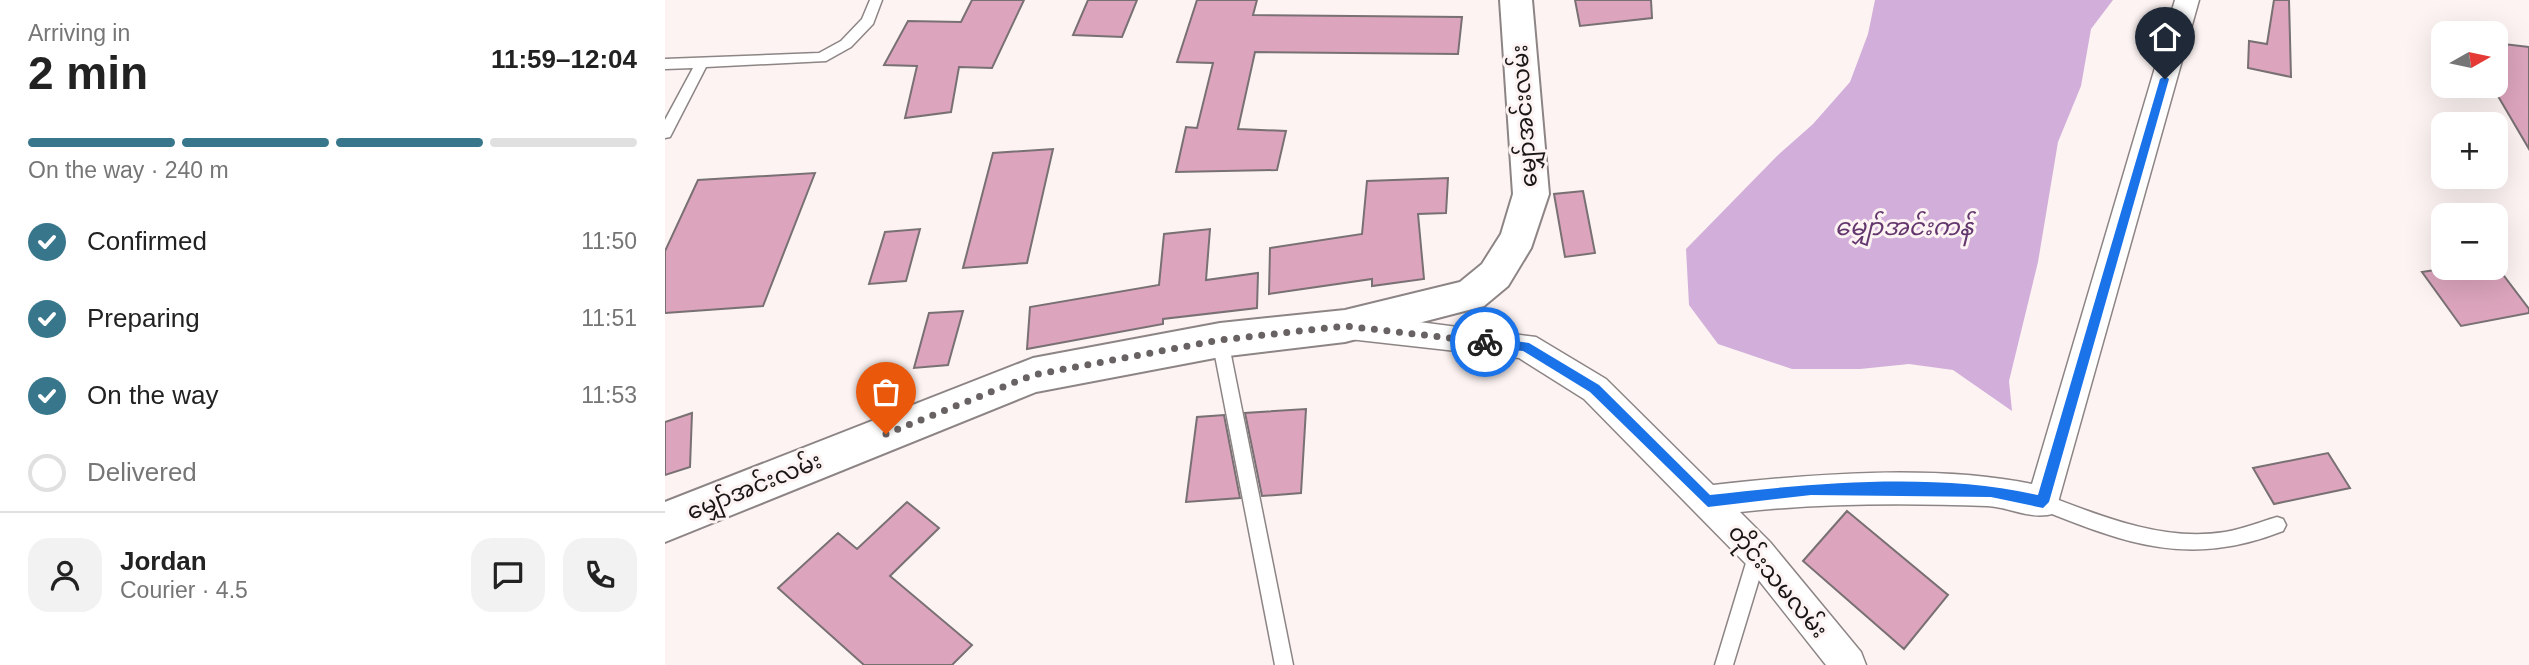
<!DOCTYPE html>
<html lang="en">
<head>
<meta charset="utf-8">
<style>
  :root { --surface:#fff; --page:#f2f2f2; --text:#222; --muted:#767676; --line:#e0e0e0; --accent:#38768c }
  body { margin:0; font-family:Helvetica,"Noto Sans Myanmar",sans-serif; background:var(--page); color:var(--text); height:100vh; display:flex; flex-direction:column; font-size:26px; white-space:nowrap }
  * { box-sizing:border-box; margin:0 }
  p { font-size:23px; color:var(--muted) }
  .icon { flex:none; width:38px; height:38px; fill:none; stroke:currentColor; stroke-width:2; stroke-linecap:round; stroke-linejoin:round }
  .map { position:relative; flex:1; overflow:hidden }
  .drawer { display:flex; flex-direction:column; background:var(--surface); width:665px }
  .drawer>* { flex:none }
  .needle { width:46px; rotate:81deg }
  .fabs { position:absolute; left:1766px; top:21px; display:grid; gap:14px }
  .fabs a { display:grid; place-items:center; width:77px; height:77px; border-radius:14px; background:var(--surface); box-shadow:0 7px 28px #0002; font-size:35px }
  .pin { position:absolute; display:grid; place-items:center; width:60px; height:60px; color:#fff; margin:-72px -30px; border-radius:50% 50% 50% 0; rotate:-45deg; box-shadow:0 0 7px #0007 }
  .pin .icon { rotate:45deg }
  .courier { position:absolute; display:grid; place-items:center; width:70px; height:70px; margin:-35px; border:5px solid #1a73e8; border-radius:50%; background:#fff; color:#222; box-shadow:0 2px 9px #0007 }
  .overview em { font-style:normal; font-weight:700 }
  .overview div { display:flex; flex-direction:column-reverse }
  .overview { display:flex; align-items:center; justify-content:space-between; height:119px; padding:0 28px }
  h1 { font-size:46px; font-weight:700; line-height:52px }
  .bar { display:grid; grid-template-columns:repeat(4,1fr); gap:10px 7px; align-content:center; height:84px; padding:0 28px }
  .bar i { height:9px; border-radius:5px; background:var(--line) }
  .bar .selected { background:var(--accent) }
  .bar p { grid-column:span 4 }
  .line { display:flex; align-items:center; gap:18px; padding:0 28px; border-top:2px solid var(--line) }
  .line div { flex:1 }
  .round { display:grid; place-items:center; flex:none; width:74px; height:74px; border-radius:21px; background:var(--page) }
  ol { padding:0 28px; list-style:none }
  li { display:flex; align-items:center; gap:21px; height:77px }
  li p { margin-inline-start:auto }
  li .icon { padding:7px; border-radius:50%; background:var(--accent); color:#fff; stroke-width:4 }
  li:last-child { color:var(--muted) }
  li i { width:38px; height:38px; border:4px solid var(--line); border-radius:50% }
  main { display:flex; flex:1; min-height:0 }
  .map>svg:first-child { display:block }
  .water { fill:#d2afda }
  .building { fill:#dca5bd; stroke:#787073; stroke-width:2 }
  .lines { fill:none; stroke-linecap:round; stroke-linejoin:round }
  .service-casing { stroke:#8d8585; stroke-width:3 }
  .minor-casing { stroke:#8d8585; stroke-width:3 }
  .tertiary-casing { stroke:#8d8585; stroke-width:4 }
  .service { fill:#fff; fill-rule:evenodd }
  .minor { fill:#fff; fill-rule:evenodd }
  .tertiary { fill:#fff; fill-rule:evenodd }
  .route { fill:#1a73e8 }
  .done { stroke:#686362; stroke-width:7; stroke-dasharray:0 12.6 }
  .labels { text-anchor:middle; stroke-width:6; stroke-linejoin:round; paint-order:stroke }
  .street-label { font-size:23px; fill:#191615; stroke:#fcf3f2 }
  .water-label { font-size:24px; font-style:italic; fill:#63376e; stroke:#fcf3f2 }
</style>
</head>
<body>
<main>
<section class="drawer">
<div class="overview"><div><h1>2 min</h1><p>Arriving in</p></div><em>11:59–12:04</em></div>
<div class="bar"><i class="selected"></i><i class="selected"></i><i class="selected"></i><i></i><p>On the way · 240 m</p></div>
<ol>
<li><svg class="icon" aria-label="check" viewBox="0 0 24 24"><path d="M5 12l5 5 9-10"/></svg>Confirmed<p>11:50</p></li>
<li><svg class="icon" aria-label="check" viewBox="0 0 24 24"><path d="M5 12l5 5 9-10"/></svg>Preparing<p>11:51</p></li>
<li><svg class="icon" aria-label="check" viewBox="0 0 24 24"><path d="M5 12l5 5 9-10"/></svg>On the way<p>11:53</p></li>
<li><i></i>Delivered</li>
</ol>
<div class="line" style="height:126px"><a class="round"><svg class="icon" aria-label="person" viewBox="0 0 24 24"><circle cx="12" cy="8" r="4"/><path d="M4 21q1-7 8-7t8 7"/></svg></a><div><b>Jordan</b><p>Courier · 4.5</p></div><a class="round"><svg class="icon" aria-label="chat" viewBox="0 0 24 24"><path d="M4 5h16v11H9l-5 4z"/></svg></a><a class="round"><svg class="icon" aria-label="phone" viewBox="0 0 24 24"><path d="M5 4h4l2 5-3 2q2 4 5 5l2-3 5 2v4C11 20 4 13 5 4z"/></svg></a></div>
</section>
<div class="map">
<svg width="1864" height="665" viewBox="0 0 1864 665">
  <rect width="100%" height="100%" fill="#fcf3f2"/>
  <!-- water -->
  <path class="water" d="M1210,0H1448L1426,29L1416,86L1393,142L1373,262L1344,381L1347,411L1288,370L1244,364L1195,369H1127L1053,344L1024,305L1021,249L1112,156L1148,124L1185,82L1203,34Z"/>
  <!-- building -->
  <path class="building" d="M307,0H359L327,68L294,67L286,112L240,118L252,66L219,65L243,21L296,22Z
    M423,0H472L457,37L408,35Z
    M532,0H592L588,15L797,17L793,54L590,52L573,129L621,131L612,170L511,172L521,127L532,128L548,63L512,62Z
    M910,0H986L987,18L915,26Z
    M1609,0H1624L1626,77L1583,68L1584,41L1602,44Z
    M1830,43L1864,47V149L1830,91Z
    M388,149L362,263L298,268L328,153Z
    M150,173L98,306L0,313V251L33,180Z
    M783,178L781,213L753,214L759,279L707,286V279L604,294L605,248L697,234L702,181Z
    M918,191L930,253L900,257L889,194Z
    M255,229L241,281L204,284L220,232Z
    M545,229L541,280L593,273L592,308L498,319V324L362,349L365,307L494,285L499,234Z
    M1783,268H1833L1864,309V313L1796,326L1757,272Z
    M298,311L283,365L249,368L264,313Z
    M641,409L636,493L597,496L580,413Z
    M27,413L25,467L0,475V422Z
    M559,415L575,498L521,502L532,417Z
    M1663,453L1685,488L1609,504L1588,468Z
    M242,502L274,528L225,576L307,645L287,665H199L113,588L173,533L192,549Z
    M1182,511L1283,595L1239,649L1138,561Z"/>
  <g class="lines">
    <defs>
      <path id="service" d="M205,0H217L208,24L186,47L161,61L41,67L5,137L0,138V120L28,68L0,69V59L154,53L176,41L197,19Z
        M555,333L561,335L563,340L628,665H610L547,340L549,335Z
        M1378,494C1436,516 1497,542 1560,532C1578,529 1595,522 1612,517L1618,519L1621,525L1618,531C1523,568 1462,544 1372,508L1369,502L1372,496Z
        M1093,544L1099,547L1102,553L1068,665H1050L1084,553L1087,547Z"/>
      <path id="minor" d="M1510,0H1534L1390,513C1367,521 1345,507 1322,506C1239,503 1157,503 1075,512L1105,542L1196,652L1201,665H1161L1081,564L919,399L854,358L684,339L674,335L669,326L674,317L684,313L871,337L941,379L1048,485C1147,474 1269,464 1367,484Z"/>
      <path id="tertiary" d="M835,0H867L884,194L866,248L843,286L819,306L680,342L555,357L371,392L0,542V502L368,358L555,323L680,310L795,282L817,264L836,234L848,194Z"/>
    </defs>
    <!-- service casing -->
    <use href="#service" class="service-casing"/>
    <!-- minor casing -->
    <use href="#minor" class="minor-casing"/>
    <!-- tertiary casing -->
    <use href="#tertiary" class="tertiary-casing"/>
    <!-- service -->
    <use href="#service" class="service"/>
    <!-- minor -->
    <use href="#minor" class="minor"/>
    <!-- tertiary -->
    <use href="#tertiary" class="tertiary"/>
  </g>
  <!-- route -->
  <path class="route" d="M1500,76L1504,79L1384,502L1378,508L1326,497L1146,495L1043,507L925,392L858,351L820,347L815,342L820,337L864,343L934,385L1045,495C1150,483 1270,472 1373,495L1495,79Z"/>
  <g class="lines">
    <!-- done -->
    <path class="done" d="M221,434L368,375L555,340L680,326L820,342"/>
  </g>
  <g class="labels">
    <!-- street labels -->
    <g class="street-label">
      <text transform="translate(859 116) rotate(-94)" y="8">မျှော်အင်းလမ်း</text>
      <text transform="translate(89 486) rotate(-22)" y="8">မျှော်အင်းလမ်း</text>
      <text transform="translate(1113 581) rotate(50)" y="8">တိုင်းသမလမ်း</text>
    </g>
    <!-- water labels -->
    <g class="water-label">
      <text x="1239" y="235">မျှော်အင်းကန်</text>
    </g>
  </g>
</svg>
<div class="fabs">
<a><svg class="needle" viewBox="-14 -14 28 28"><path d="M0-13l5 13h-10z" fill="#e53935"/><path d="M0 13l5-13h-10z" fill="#767676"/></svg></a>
<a>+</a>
<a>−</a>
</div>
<div class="pin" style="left:221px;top:434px;background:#ea580c"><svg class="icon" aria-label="bag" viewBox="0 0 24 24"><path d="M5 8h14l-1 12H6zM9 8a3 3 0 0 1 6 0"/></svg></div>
<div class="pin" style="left:1500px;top:79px;background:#1f2937"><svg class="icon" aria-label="home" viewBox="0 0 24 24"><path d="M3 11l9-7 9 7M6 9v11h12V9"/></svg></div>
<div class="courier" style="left:820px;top:342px"><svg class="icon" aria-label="bike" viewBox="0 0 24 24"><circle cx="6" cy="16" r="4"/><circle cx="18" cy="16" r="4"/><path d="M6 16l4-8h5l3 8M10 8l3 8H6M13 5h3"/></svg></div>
</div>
</main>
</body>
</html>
